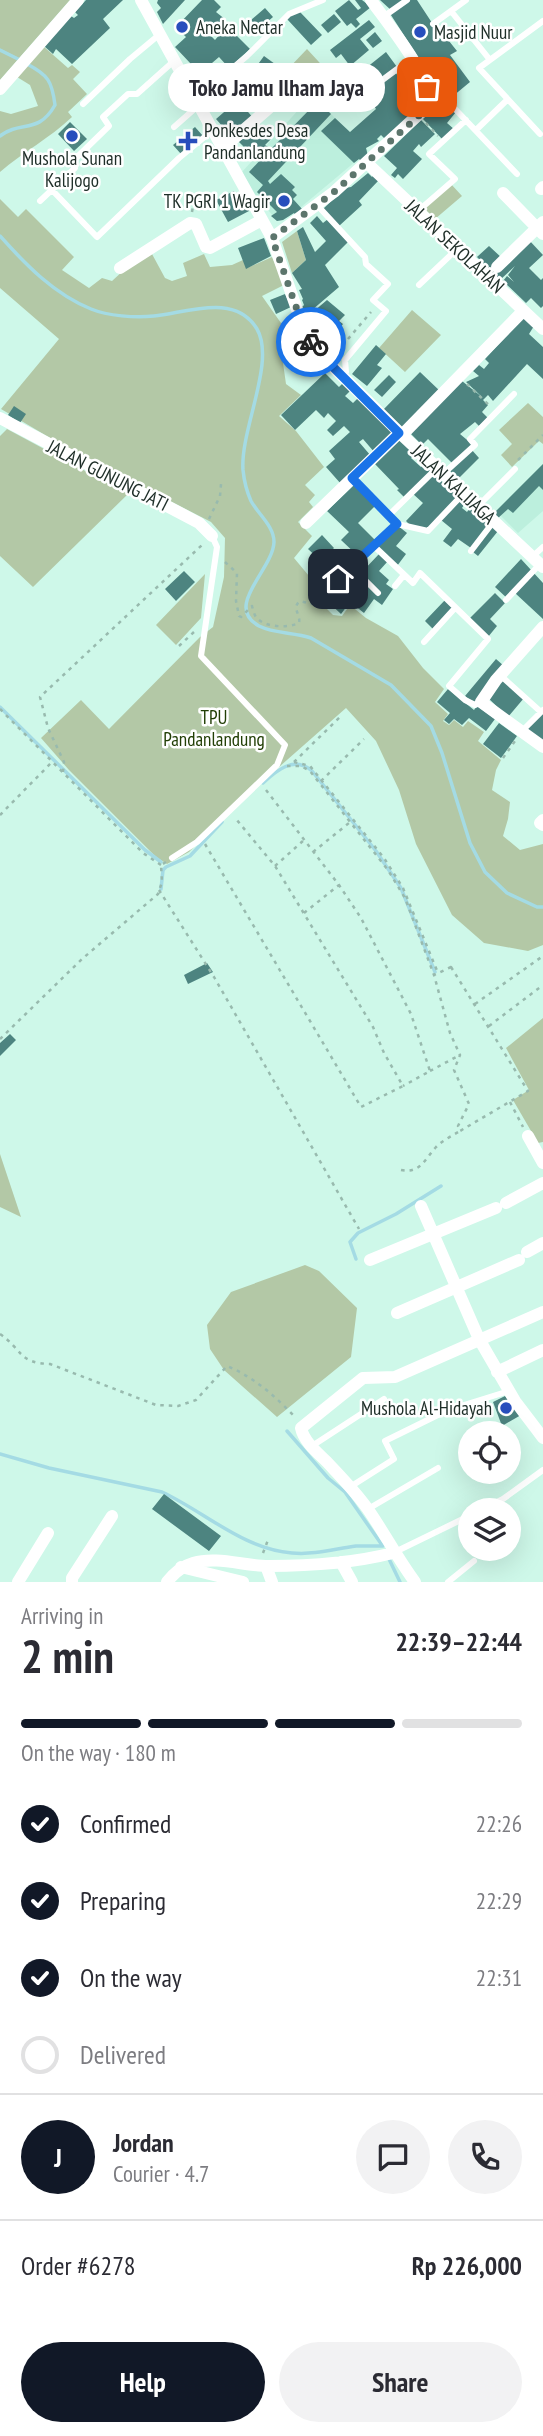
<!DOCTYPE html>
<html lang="en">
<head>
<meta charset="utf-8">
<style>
  :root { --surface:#fff; --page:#f2f2f3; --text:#2b2b33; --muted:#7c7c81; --line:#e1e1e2; --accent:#111827 }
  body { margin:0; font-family:"PT Sans Narrow",sans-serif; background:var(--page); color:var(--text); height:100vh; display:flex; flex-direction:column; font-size:26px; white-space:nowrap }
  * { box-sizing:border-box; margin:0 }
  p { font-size:23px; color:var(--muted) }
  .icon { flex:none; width:38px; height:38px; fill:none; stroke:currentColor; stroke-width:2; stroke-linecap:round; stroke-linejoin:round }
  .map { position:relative; height:1582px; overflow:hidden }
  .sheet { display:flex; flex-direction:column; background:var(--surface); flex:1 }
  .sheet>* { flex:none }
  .tools { position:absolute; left:458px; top:1421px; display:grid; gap:14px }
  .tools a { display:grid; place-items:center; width:63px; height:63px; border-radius:50%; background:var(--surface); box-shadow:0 7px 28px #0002; font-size:35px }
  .pin { position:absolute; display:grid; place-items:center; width:60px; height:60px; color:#fff; margin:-30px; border-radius:14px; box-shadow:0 4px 10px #0006 }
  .courier { position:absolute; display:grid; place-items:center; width:70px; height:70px; margin:-35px; border:5px solid #1a73e8; border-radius:50%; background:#fff; color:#222; box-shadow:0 2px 9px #0007 }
  .bubble { position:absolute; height:49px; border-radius:24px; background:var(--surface); box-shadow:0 7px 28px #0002; font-size:23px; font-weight:700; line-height:49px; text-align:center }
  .summary em { font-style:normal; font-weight:700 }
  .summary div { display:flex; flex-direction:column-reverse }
  .summary { display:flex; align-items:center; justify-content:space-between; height:119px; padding:0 21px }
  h1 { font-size:46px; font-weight:700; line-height:52px }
  .bar { display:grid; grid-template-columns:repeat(4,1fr); gap:10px 7px; align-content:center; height:84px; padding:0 21px }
  .bar i { height:9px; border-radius:5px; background:var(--line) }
  .bar .selected { background:var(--accent) }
  .bar p { grid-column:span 4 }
  .line { display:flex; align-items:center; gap:18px; padding:0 21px; border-top:2px solid var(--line) }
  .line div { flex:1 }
  .round { display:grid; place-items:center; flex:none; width:74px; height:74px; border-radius:37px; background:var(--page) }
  ol { padding:0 21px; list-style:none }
  li { display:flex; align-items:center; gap:21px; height:77px }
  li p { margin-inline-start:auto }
  li .icon { padding:7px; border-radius:50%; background:var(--accent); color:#fff; stroke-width:4 }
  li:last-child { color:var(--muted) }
  li i { width:38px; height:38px; border:4px solid var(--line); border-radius:50% }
  .cta { display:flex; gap:14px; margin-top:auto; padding:14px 21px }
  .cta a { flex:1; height:80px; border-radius:42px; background:var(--accent); color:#fff; font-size:28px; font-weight:700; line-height:80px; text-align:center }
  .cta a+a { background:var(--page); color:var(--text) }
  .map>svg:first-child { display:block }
  .built { fill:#bcefdd }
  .green { fill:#b3c8a6 }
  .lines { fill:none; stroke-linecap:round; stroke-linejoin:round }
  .stream { stroke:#a4dbe4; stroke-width:3.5 }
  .building { fill:#4d8480 }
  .path { stroke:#98baae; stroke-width:2.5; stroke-dasharray:3.5 5; stroke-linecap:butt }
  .service { stroke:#fff; stroke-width:6 }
  .minor { stroke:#fff; stroke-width:12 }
  .done { stroke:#5c756c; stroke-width:7; stroke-dasharray:0 12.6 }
  .route { stroke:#1a73e8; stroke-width:9 }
  .poi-dot { fill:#284ebd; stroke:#fff; stroke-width:2.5 }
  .labels { text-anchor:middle; stroke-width:5; stroke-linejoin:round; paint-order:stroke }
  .poi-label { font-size:19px; fill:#1e2e28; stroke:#fff; text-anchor:start }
  .street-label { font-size:19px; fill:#1e2e28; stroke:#fff }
  .park-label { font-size:19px; fill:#223f06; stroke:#fff }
</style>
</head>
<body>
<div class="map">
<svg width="543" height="1582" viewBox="0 0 543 1582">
  <rect width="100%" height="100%" fill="#cef8e9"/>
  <!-- built -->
  <path class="built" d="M312,95L368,151L294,213L283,220L277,221L255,194L242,172Z
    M543,464V511L518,533L496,511Z"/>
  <!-- green -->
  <path class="green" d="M0,0H70L0,80Z
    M43,46L68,68L72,65L80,72L73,79L87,94L68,112L72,117C50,138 23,152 0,172V111L11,114L38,106L30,85L17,77Z
    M307,49L341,86L321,104L287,70Z
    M451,184L462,196L435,219L424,208Z
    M0,199L18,217L26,209L74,257L62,270L89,288L102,278L112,281L124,270L152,254L165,278L172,281L187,276L183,263L204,254L210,267L232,265L243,260L247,268L272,257L284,285L262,296L288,333L282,356L286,384L301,395L279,416L296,431L324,467L305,485L315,495L309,502L313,507L298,522L312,536L294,558L319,588L313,595L333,615L342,616L350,605L366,618L398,636L423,668L444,689L435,702L448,714L443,721L449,725L454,720L463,727L468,721L484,732L478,741L501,760L496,770L492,790L510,802L508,819L503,836L520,850L543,844V945L528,951L484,943L452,915L416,844L399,790L376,741L346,708L245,797L189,852L167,864L156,857L69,770L41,738L81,700L109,729L200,637L213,627L224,577L225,538L211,522L69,449L1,409L59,339L0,288Z
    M297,231L306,260L292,273L282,242Z
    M412,310L441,335L405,372L379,348Z
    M528,403L543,417V444L539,441L512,467L501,455L512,444L499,430Z
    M7,429L128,494L33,587L0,556V436Z
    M205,574L201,618L176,645L156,625Z
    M543,1018V1142L538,1143L513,1100L529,1090L506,1048Z
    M0,1154L21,1217L0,1207Z
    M305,1265L319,1271L357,1308L351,1357L277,1417L224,1370L210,1349L207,1325L231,1292Z"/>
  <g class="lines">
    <!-- stream -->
    <path class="stream" d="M0,50L20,60
      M0,136C21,120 38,135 55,105C52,81 48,75 27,64
      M0,236C26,265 54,294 91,309C108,316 135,318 154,316C186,313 235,292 257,329C276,362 240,430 243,470C244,480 247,492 251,501C258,514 274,526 274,542C273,570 223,606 259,626C275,634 294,632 311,638L391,685L431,726L442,753L470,843L485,872L507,893L537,907H543
      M0,707L145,850L161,862
      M263,783C276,771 294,755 312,771L376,851L401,888L435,972
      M161,889L163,870L166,867L190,856L222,822
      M356,1259L350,1242L358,1233L396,1214L441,1186
      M287,1431L328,1478L345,1492L382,1545
      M0,1454L49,1468L162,1492C205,1512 243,1549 292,1553C315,1555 334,1549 356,1546C365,1546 374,1546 383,1546
      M389,1559L400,1582"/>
  </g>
  <!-- building -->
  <path class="building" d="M86,0H123L103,19L110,28L72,64L56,49L53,54L44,46L71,16L74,18L78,15L75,12Z
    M158,0H185L163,24L157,12L161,8L157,3Z
    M202,0H214L221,7L216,12L226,20L211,36L215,40L227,26L250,49L229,68L219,57L212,63L221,74L201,91L187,68L191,64L175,47L186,37L176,27Z
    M349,0L358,10L361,8L355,0H362L371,7L356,19L360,24L356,28L351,23L347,26L335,11Z
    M380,0H417L440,35L439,40L445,36L457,51L450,55L470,82L447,101L441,94L439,96L426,72L431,68L423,57L420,60L389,12L392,11Z
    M265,8L273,17L259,29L251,20Z
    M300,12L322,35L311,45L287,19L291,15Z
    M334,14L341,22L328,33L321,25Z
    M369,20L375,27L360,39L369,50L350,66L341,54L336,58L330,50Z
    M375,32L382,41L373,48L366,40Z
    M386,52L397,67L377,82L366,68Z
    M264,56L275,64L268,75L256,67Z
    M278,72L289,83L273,99L262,88Z
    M395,72L406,86L415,79L420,86L411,93L414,96L421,90L427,97L423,100L425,102L385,139L381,135L377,139L379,141L366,148L368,156L362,162L359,159L354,163L321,131L335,118L350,132L376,109L365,94Z
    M247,74L257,82L244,97L234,88Z
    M260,87L269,97L253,112L244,101Z
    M312,95L331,114L268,181L270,184L281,174L295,187L292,190L297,195L293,199L303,210L296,216L294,213L283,220L277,221L271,216L277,212L257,192L263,185L249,172L263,157L258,153L254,157L236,139L256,122L271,139L265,145L271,149L312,107L306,101Z
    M238,100L254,119L227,140L223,127L216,119Z
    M438,103L442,106L445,103L456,112L447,123L455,130L443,140L423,119Z
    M421,120L435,134L421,147L419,144L413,151L422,159L403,179L398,174L395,178L391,175L397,168L384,156Z
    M70,122L87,139L74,151L58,134Z
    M195,127L203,136L181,154L173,145Z
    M368,173L372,177L374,174L379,180L359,201L362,205L339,226L323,209L345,188L351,187Z
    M234,191L239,203L243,201L249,211L228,222L216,200Z
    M317,216L323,223L328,219L348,242L325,265L339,287L305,316L302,307L304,305L302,300L303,299L299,290L302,289L292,273L306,260L297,231L303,227L315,252L326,241L310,223Z
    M264,238L271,256L246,269L238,248Z
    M528,239L543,255L529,268L541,280L543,278V306L541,308L531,298L526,303L503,281L507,276L514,282L508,275L515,266L500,280L477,257L489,246L503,259Z
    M285,294L291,307L276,314L270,300Z
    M327,300L345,315L339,321L343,324L323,348L311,335L317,329L310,324L311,321L307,317Z
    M524,317L534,326L529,334L543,347V379L527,364L493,401L488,395L483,400L488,405L482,412L488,418L479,426L475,422L460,434L473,445L453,464L428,439L422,445L410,433L462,381L482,397L466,382L479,376L473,371L479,365L484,369L489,363L485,359Z
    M376,345L386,354L377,365L382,368L367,386L352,374Z
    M299,346L308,354L299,364L289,356Z
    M420,372L441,392L403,429L383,410Z
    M325,373L339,387L343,383L351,390L345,396L353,403L358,398L394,434L375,453L363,439L359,442L371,456L341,484L326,467L335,459L329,451L350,432L344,426L333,436L327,430L336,421L328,413L324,418L316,410L295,430L281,415Z
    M389,375L396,382L382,397L374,390Z
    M14,406L26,414L20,423L8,415Z
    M399,438L415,454L411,458L421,467L424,463L432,471L405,498L397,490L399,489L374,463Z
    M471,449L479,458L458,479L449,470Z
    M543,464V490L539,486L513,513L508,509L497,519L493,514Z
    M432,473L459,496L428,529L411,526L406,521L423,503L412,493Z
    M355,484L376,505L358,523L377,542L359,557L341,540L349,532L327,511Z
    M462,497L466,502L462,508L467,512L470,508L490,525L471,548L458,539L451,547L443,541L452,529L441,520Z
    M397,525L407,533L396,546L406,554L397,566L377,547Z
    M492,526L498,531L478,556L473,552Z
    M322,535L334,548L321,561L308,549Z
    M379,554L388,561L379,571L389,580L386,584L393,589L382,605L374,599L364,613L349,601L356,591L342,580L351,570L361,573Z
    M521,559L543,583V619L515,593L509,600L495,587Z
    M184,571L195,582L176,601L165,589Z
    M333,588L350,602L341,614L324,598Z
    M495,593L505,603L490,619L497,626L488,637L469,619Z
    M445,600L453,609L434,630L425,621Z
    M496,659L504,666L474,703L465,696Z
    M502,678L524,698L508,717L487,697Z
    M448,689L474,710L477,706L495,719L486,731L469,718L462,725L454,719L449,724L444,720L450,713L437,702Z
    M543,711V742L524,731Z
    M499,723L517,736L501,758L483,744Z
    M207,963L213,972L188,984L184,975Z
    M10,1034L16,1040L0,1056V1043Z
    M505,1396L521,1415L502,1426L493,1402Z
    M164,1494L221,1536L209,1551L152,1509Z"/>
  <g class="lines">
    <!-- path -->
    <path class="path" d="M426,123L438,136
      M192,212L195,194
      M337,352L371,312
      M467,384L490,406
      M518,460L543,435
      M209,519L220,496L221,484
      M225,562L237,573L236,601L239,616L241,617L252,606C253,610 254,614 256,617C264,628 289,628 299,623C301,614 291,608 300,601L311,604L319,597
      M179,646L195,631
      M0,709L143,853L161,865
      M503,758L515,741
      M294,762L310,766L384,858L403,888L438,973
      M294,762L340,717
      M287,766H301L310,771L388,870L405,898L434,975
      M63,772L64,762L48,728L40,697L202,545
      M321,781L364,739
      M266,790L339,885L361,918L411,1014L430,1071L403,1086
      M0,815L53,761
      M205,844L361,1107L403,1086L384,1053L373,1027L275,866L236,819
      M313,852L349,823
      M275,866L304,840
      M159,890L214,977L359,1229
      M304,913L339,885
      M451,967L528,1091L460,1131L458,1126L469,1104L454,1070L460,1055L450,1033L434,975Z
      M475,1004L543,956
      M489,1026L543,985
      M0,1039L82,959L158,894L162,882L161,865L166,862
      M430,1071L458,1056
      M510,1102L523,1127
      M401,1170C420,1174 425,1159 436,1147C443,1140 452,1136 460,1131
      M0,1334C23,1350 18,1363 50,1364L156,1405L178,1406L196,1400L227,1366C254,1377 276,1397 296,1418
      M263,1553L268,1540"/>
    <!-- service -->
    <path class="service" d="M451,11L490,60
      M383,17L407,0
      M433,24L466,0
      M196,99L247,56L289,14L323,0
      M431,99L443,100L456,110L517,174
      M83,104L130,59L160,34
      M346,107L412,58
      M174,127L199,105
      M476,130L507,100
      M540,134L479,68L543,21
      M52,190L97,237L179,158L213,130
      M40,201L75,168L71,163L109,126L103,117L128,94H137L175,60
      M317,205L365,257L366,264L388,284L373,300L386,311L345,360L346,372L342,376
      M418,211L455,179L429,154L466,120
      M419,285L457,249
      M443,474L475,445L470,439L514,394
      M352,478L397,524L428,531L464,493
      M478,506L515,469
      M388,516L437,468
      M375,547L413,583L420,573L488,639L449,686L465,700L475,705L481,702
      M471,551L494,521
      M532,557L543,547
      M351,566L378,593
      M395,586L404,575
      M325,591L397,524
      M506,600L540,564
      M424,642L455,608
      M500,675L541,712
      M522,731L543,710
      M172,858L197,842L277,765L285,745L201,656L217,547L212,536
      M312,1446L384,1399
      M350,1487L394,1459L385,1441L448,1410L509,1391
      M368,1509L438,1468
      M481,1510L503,1499L543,1470
      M395,1552L471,1515
      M448,1582L474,1561"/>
    <!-- minor -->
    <path class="minor" d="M141,0L272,238L301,321L316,350L402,435L543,567
      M0,89L78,0
      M223,148L293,87
      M367,163L543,329
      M541,189L543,187
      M503,193L543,234
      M272,238L334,192L430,104C434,80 385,20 371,0
      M497,267L543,222
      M120,268L190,223L196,224L206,247L210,248L262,220
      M0,418L199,523L212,536
      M402,435L523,311
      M306,523L399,433
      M543,627L496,680L481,702L543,747
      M543,820L540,823L543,825
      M528,1136L543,1163
      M506,1203L543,1183
      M421,1206L479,1339L515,1401L543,1438
      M527,1252L543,1243
      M370,1260L496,1208
      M397,1313L519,1260
      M497,1372L543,1350
      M341,1562L352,1582
      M266,1566L272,1582
      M181,1567L243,1582
      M18,1582L48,1533
      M72,1582V1578L112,1516
      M167,1582C174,1573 182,1566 193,1563C217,1556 244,1566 269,1566C310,1566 353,1563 393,1553
      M415,1582C397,1558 384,1532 367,1508C355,1491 341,1477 327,1462C318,1453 304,1442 301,1428L363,1378L395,1377L543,1312"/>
  </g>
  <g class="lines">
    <!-- done -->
    <path class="done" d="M311,342L301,321L272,238L334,192L424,111L431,99L427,87"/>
    <!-- route -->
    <path class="route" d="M311,342L316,350L399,433L352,478L397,524L338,579"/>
  </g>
  <!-- markers -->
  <g class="poi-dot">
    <circle cx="182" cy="27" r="7"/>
    <circle cx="420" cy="32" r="7"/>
    <circle cx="72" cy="136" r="7"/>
    <path d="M184.5 130.5h7v7h7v7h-7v7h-7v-7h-7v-7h7z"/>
    <circle cx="284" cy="201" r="7"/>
    <circle cx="506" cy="1408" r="7"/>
  </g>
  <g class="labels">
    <!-- poi labels -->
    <g class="poi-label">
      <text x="196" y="34">Aneka Nectar</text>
      <text x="434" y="39">Masjid Nuur</text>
      <text x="204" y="137">Ponkesdes Desa<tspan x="204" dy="22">Pandanlandung</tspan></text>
      <text x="72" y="165" text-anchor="middle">Mushola Sunan<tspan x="72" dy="22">Kalijogo</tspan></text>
      <text x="270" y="208" text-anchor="end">TK PGRI 1 Wagir</text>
      <text x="492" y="1415" text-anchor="end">Mushola Al-Hidayah</text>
    </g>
    <!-- street labels -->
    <g class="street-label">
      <text transform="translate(455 246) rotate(43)" y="7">JALAN SEKOLAHAN</text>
      <text transform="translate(108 475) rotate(27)" y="7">JALAN GUNUNG JATI</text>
      <text transform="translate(454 484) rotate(43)" y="7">JALAN KALIJAGA</text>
    </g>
    <!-- park labels -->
    <g class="park-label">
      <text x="214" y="724">TPU<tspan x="214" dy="22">Pandanlandung</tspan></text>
    </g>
  </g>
</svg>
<div class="tools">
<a><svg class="icon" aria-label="locate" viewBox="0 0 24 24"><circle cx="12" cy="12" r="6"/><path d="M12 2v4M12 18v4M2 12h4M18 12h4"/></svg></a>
<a><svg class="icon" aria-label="layers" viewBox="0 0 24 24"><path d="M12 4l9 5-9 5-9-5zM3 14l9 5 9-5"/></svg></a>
</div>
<div class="pin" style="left:427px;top:87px;background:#ea580c"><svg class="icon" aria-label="bag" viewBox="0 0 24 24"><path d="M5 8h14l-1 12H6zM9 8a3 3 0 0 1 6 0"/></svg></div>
<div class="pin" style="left:338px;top:579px;background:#1f2937"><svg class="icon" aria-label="home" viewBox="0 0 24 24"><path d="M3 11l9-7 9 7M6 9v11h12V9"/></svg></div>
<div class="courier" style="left:311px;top:342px"><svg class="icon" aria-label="bike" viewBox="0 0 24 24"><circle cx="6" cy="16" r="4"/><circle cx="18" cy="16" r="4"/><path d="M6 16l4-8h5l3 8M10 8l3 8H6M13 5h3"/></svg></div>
<div class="bubble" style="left:168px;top:63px;width:217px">Toko Jamu Ilham Jaya</div>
</div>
<section class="sheet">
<div class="summary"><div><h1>2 min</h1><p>Arriving in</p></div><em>22:39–22:44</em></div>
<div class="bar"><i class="selected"></i><i class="selected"></i><i class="selected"></i><i></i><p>On the way · 180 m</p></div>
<ol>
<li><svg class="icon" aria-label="check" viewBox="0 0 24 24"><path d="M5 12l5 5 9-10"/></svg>Confirmed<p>22:26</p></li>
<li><svg class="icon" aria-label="check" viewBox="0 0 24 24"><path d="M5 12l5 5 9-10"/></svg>Preparing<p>22:29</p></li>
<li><svg class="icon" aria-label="check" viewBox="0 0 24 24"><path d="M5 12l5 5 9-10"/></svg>On the way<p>22:31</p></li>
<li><i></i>Delivered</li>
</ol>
<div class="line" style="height:126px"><b class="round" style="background:var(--accent);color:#fff">J</b><div><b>Jordan</b><p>Courier · 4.7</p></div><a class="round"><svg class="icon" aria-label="chat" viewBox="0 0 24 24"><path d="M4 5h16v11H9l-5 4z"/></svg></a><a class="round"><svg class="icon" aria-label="phone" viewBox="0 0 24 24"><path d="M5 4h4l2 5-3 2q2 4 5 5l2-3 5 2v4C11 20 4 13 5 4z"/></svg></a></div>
<div class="line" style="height:91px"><div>Order #6278</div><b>Rp 226,000</b></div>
<div class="cta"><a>Help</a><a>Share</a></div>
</section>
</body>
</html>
